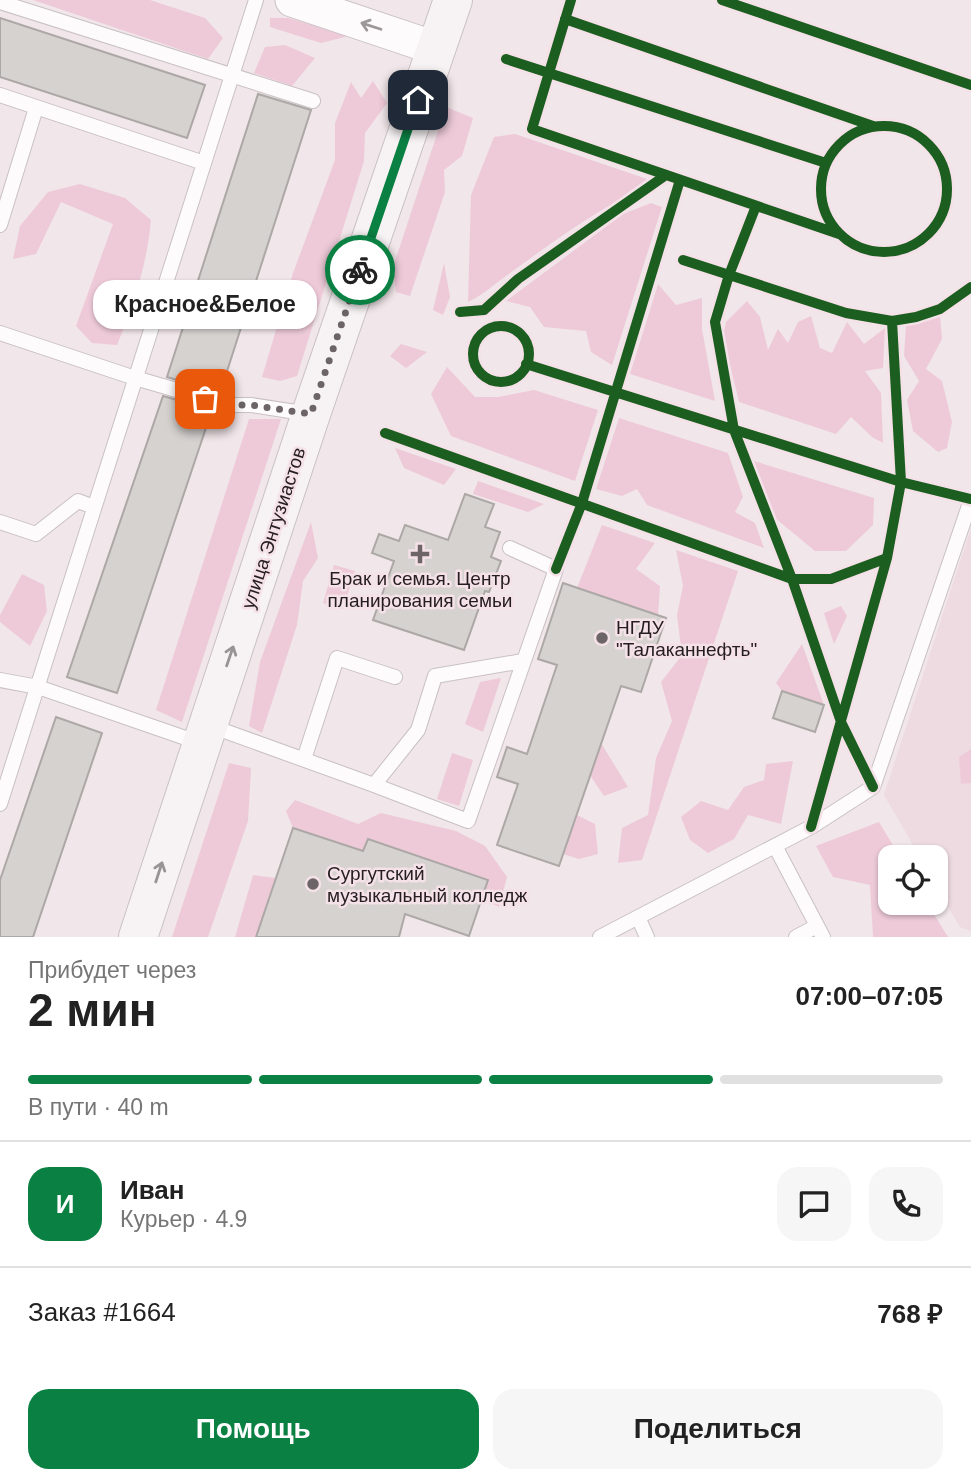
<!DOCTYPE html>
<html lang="ru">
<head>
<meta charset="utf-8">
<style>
  :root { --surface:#fff; --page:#f6f6f6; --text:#222; --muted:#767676; --line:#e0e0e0; --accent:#0b8043 }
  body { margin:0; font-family:Helvetica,sans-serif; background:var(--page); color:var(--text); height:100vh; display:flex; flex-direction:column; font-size:26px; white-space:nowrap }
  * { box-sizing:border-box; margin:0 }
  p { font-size:23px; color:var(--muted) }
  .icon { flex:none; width:38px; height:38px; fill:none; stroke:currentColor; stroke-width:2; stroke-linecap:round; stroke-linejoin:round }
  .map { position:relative; height:937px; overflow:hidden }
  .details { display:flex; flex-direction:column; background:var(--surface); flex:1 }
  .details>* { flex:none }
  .controls { position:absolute; left:878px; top:845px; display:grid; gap:14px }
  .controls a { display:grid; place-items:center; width:70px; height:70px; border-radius:14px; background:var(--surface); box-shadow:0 2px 5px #0004; font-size:35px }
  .pin { position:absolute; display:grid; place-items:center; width:60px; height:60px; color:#fff; margin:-30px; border-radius:14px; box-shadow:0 4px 10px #0006 }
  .courier { position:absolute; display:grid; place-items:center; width:70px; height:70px; margin:-35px; border:5px solid #0b8043; border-radius:50%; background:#fff; color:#222; box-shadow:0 2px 9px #0007 }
  .bubble { position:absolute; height:49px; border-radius:21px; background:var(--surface); box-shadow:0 2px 5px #0004; font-size:23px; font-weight:700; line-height:49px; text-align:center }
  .head em { font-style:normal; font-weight:700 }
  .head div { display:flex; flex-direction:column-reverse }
  .head { display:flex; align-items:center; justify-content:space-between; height:119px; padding:0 28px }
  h1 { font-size:46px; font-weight:700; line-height:52px }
  .bar { display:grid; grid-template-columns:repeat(4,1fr); gap:10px 7px; align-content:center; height:84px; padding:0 28px }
  .bar i { height:9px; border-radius:5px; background:var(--line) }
  .bar .current { background:var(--accent) }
  .bar p { grid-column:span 4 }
  .line { display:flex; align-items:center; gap:18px; padding:0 28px; border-top:2px solid var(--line) }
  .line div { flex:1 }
  .round { display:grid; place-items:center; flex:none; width:74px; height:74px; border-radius:21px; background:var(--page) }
  .button { display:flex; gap:14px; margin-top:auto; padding:14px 28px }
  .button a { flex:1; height:80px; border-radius:21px; background:var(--accent); color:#fff; font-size:28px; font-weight:700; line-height:80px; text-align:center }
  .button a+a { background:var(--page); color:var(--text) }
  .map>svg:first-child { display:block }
  .built { fill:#eedae1 }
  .green { fill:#eecad8 }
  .building { fill:#d6d2d0; stroke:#aca8a6; stroke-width:2 }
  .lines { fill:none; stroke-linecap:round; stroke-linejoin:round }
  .service-casing { stroke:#c9c1c4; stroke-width:16 }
  .tertiary-casing { stroke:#c9c1c4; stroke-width:35 }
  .secondary-casing { stroke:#c9c1c4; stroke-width:40 }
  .service { stroke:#fdfbfc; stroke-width:14 }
  .tertiary { stroke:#fdfbfc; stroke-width:33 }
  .secondary { stroke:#f7f3f4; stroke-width:38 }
  .cycleway-casing { stroke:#f5e1e8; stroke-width:15 }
  .cycleway { stroke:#1b5e20; stroke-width:10 }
  .oneway { stroke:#9c9899 }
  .oneway2 { stroke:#989395 }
  .done { stroke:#6c6467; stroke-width:7; stroke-dasharray:0 12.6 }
  .route { stroke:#0b8043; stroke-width:9 }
  .poi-dot { fill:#6c6467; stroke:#f5e1e8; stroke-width:2.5 }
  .labels { text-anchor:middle; stroke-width:5; stroke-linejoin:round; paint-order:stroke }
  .street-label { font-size:19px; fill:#251e21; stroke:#f5e1e8 }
  .poi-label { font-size:19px; fill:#251e21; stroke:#f5e1e8; text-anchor:start }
</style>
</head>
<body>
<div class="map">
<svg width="971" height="937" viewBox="0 0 971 937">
  <rect width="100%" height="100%" fill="#f1e6e9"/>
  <!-- built -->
  <path class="built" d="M971,528V931L960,927L936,886V858L920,857L884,795Z"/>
  <!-- green -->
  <path class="green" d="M33,0H150L205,18L223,38L208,59Z
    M270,18H289L349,36L321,43L270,27Z
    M285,45L315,58L292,86L254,73L265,47Z
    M373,81L387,103L365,133L364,161L297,376L280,381L262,377L293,273L335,160V123L351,82L361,98Z
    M446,107L473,118L462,156L444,170L445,192L410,296L396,292L393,267Z
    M515,134L647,179L642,189C596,210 554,241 513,271C497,282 485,294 468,302L471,195L494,137Z
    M80,184L125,198L151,220C147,264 134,304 117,345L92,343L76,326L113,224L61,202L36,254L13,259L20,226L48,192Z
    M651,203L662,207L612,365L591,352L586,331L544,327L530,307L506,301L623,214Z
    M444,263L450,297L443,315L433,310Z
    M658,284L676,305L702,298V329L715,401L630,374Z
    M747,301L760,317L768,350L778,329L788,343L798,322L811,316L820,348L832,353L847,322L864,344L885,328L883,368L865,371L881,393L883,443L872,437L851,417L836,434L739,402L723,336L726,322Z
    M940,315L942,339L926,369L942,381L952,422L947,448L938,452L913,431L907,400L919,381L904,356L906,323L924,321Z
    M401,344L427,352L406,368L390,356Z
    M447,367L475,397H498L534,390L598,410L575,481L451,436L431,394Z
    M619,418L728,453L743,497L735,512L755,523L764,548L647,505L637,489L622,496L596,489Z
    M249,419H281L182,722L156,710Z
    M395,448L456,469L444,485L404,468Z
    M754,461L874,498L873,525L846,551H815L775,518Z
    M478,481L544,504L528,512L473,494Z
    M311,522L318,558L303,581L297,625L262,733L249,726L260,662Z
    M602,525L655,543L636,569L660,586L658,615L577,588Z
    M676,550L738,571L642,860L618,863L622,828L648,815L656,758L672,721L661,682L682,655L677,615L683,586Z
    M334,565L355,571L343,609L323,603Z
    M22,574L44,585L47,611L30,646L0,622V615Z
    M841,606L847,616L834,644L824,613Z
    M802,644L824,705L782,691L776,683Z
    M501,678L483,732L465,724L480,682Z
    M601,743L628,787L604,796L590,775Z
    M971,749V783L961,784L959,757Z
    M452,753L473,760L459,806L437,799Z
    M793,761L781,824L748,815L734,839L708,853L690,840L681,817L701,801L728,810L744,787L764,780L766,764Z
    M229,763L251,768L248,821L208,937H172Z
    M295,800L358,824L381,813L456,831L485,846L507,877L499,907L368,839L364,851L293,828L286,811Z
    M577,815L595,824L598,854L579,859L563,854Z
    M879,822L900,857L891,858V903H927L948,937H873L870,885L833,877L816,846Z
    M253,875L276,878L256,937H235Z"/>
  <!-- building -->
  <path class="building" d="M0,18L205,85L187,138L0,77Z
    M258,94L311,110L220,393L167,377Z
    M163,396L212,410L117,693L67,677Z
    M465,494L494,504L485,527L500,532L491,557L501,561L489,592L485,591L464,650L373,620L394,561L372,553L379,534L399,541L405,525L448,540Z
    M563,583L666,618L641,692L621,686L559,866L497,845L518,784L497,777L507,747L527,754L557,665L538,659Z
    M782,691L824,705L815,732L773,718Z
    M56,717L102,733L33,937H0V880Z
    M293,828L363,851L368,839L488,880L469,936L405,914L399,937H256Z"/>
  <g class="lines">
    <defs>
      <path id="service" d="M0,2L313,101
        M0,95L204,163
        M0,225L36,108
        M0,333L135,378L228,405H251L309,414
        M0,522L36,534L78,501L94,507
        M0,680L38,687L200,743
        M208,725L374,785L418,730L435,676L523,661
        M304,759L337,658L395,677
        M374,785L468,821L556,569L510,548
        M0,804L256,0
        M775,846L823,937
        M638,917L647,937
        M600,937L811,827L873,787L971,500
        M796,937L817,926"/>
      <path id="tertiary" d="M292,0L435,48"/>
      <path id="secondary" d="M138,937L311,414L453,0"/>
    </defs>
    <!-- service casing -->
    <use href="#service" class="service-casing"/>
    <!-- tertiary casing -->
    <use href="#tertiary" class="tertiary-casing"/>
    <!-- secondary casing -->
    <use href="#secondary" class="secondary-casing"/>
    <!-- service -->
    <use href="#service" class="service"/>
    <!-- tertiary -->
    <use href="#tertiary" class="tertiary"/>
    <!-- secondary -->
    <use href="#secondary" class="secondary"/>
    <defs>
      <path id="cycleway" d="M571,0L532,129L839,234
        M722,0L971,85
        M565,19L873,126
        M506,59L826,163
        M821 189a63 63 0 1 1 126 0a63 63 0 1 1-126 0Z
        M756,206L729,275L715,322L734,430L792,579L841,722L873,787
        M683,260L846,313L892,321L916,317L940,309L971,287
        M460,312L484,310L518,279L666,175
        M473 354a28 28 0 1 1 56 0a28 28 0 1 1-56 0Z
        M526,364L901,482L970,499
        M385,433L792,579H831L887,558
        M556,569L582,503L680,180
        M811,827L887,558L901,482L892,321"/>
    </defs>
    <!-- cycleway casing -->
    <use href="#cycleway" class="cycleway-casing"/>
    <!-- cycleway -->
    <use href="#cycleway" class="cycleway"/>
  </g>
  <!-- one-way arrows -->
  <defs><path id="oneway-shaft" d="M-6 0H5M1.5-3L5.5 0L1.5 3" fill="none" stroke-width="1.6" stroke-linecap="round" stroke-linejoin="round" transform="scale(1.75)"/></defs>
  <use class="oneway" href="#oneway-shaft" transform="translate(371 26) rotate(-162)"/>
  <g class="oneway2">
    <use href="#oneway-shaft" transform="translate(230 656) rotate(-71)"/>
    <use href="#oneway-shaft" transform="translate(159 872) rotate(-72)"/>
  </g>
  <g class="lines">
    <!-- done -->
    <path class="done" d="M205,399L228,405H251L311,414L360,270"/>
    <!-- route -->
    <path class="route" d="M360,270L418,100"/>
  </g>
  <!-- markers -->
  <g class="poi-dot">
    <path d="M416.5 543.5h7v7h7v7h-7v7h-7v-7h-7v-7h7z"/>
    <circle cx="602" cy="638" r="7"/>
    <circle cx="313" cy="884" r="7"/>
  </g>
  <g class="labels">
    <!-- street labels -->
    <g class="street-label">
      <text transform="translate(273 528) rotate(-72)" y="7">улица Энтузиастов</text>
    </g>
    <!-- poi labels -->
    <g class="poi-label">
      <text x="420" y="585" text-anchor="middle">Брак и семья. Центр<tspan x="420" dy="22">планирования семьи</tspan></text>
      <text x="616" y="634">НГДУ<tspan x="616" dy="22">"Талаканнефть"</tspan></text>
      <text x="327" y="880">Сургутский<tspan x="327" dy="22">музыкальный колледж</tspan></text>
    </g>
  </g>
</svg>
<div class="controls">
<a><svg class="icon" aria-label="locate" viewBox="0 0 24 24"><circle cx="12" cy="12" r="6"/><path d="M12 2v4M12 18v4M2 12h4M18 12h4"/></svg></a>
</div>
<div class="pin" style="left:205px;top:399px;background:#ea580c"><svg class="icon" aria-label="bag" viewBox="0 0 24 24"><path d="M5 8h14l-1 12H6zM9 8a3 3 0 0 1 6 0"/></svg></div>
<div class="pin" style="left:418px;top:100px;background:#1f2937"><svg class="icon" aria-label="home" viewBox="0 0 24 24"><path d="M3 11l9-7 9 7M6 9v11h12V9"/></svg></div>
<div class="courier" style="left:360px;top:270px"><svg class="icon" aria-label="bike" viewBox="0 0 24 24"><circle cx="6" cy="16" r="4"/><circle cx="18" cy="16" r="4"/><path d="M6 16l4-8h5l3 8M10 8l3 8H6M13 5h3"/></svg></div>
<div class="bubble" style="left:93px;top:280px;width:224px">Красное&amp;Белое</div>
</div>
<section class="details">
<div class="head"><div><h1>2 мин</h1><p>Прибудет через</p></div><em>07:00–07:05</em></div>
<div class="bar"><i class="current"></i><i class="current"></i><i class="current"></i><i></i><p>В пути · 40 m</p></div>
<div class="line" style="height:126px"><b class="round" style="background:var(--accent);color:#fff">И</b><div><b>Иван</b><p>Курьер · 4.9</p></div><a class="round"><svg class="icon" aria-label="chat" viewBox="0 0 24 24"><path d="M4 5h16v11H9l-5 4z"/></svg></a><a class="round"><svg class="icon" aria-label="phone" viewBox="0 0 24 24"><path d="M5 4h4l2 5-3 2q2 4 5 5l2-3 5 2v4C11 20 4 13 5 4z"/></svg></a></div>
<div class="line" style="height:91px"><div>Заказ #1664</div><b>768 ₽</b></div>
<div class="button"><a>Помощь</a><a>Поделиться</a></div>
</section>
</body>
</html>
